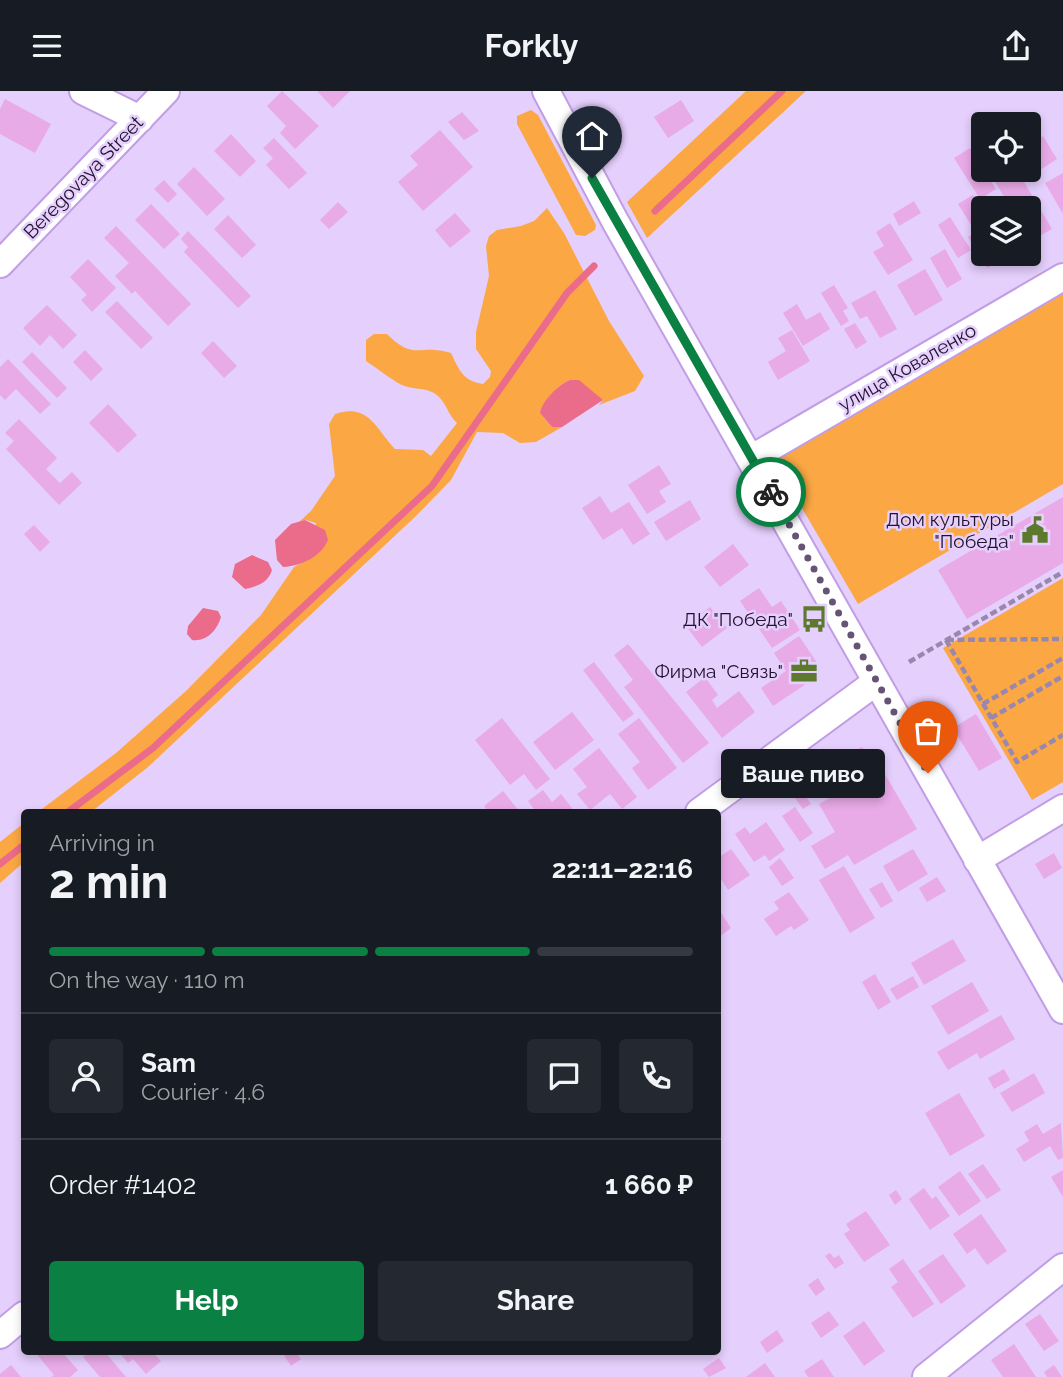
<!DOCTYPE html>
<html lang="en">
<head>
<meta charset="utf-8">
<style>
  :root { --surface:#171b24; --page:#242831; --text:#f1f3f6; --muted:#9ea1a6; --line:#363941; --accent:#0b8043 }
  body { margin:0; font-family:Raleway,sans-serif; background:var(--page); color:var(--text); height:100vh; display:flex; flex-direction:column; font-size:26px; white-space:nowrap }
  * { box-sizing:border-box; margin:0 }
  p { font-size:23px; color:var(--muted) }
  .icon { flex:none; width:38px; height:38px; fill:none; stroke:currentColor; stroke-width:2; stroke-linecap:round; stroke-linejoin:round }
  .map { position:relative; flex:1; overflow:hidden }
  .sheet { position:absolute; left:21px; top:718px; width:700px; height:546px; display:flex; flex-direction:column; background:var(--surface); border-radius:7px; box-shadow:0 4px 10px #0003 }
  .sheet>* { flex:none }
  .tools { position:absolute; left:971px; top:21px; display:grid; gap:14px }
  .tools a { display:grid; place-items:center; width:70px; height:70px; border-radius:7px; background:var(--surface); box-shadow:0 4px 10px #0003; font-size:35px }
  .pin { position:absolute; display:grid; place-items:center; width:60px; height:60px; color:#fff; margin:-72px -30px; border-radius:50% 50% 50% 0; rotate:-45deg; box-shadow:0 0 7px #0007 }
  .pin .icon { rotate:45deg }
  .courier { position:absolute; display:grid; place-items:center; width:70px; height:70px; margin:-35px; border:5px solid #0b8043; border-radius:50%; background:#fff; color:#222; box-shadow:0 2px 9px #0007 }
  .bubble { position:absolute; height:49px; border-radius:7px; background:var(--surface); box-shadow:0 4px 10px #0003; font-size:23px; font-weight:700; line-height:49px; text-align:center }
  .overview em { font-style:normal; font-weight:700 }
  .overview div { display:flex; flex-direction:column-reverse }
  .overview { display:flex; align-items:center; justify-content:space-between; height:119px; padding:0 28px }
  h1 { font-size:46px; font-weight:700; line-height:52px }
  .bar { display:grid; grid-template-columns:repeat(4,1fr); gap:10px 7px; align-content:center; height:84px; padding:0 28px }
  .bar i { height:9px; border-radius:5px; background:var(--line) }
  .bar .current { background:var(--accent) }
  .bar p { grid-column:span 4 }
  .line { display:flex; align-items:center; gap:18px; padding:0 28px; border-top:2px solid var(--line) }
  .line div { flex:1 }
  .round { display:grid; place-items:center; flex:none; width:74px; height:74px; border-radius:7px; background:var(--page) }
  .action { display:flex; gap:14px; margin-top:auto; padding:14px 28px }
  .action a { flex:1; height:80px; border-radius:7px; background:var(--accent); color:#fff; font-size:28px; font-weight:700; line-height:80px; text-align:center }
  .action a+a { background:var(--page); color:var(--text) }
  header { display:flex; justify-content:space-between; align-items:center; height:91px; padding:0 28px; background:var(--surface); font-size:32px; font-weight:700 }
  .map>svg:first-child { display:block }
  .green { fill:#fba744 }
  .water { fill:#ea6b8a }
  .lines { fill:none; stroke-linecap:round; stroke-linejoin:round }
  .stream { stroke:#ea6b8a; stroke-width:7 }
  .building { fill:#e9aae8 }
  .minor-casing { stroke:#c19de6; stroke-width:30 }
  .path { stroke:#9a87ad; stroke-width:4.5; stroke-dasharray:7 3.5; stroke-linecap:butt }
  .minor { stroke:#fff; stroke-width:26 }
  .done { stroke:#655475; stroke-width:7; stroke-dasharray:0 12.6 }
  .route { stroke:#0b8043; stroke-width:9 }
  .labels { text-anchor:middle; stroke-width:5; stroke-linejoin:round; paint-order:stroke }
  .street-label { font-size:19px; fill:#20112c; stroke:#e5cffc }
  .poi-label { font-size:19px; fill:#20112c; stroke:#e5cffc; text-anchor:end }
</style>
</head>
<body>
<header><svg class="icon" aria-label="menu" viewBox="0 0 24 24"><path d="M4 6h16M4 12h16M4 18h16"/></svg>Forkly<svg class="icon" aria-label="share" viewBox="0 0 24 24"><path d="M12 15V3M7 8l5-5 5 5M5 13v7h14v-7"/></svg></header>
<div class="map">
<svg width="1063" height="1286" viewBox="0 0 1063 1286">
  <rect width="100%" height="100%" fill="#e5cffc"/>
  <!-- green -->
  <path class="green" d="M746,0H806L647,147L627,111Z
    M531,19L538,24L596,134L595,139L585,145L576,144L517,33V25Z
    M547,117L564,142L609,230L644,285L635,300L599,314L603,309L570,289C558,294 543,310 540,322L552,336H562L536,351L520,352L503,342L477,341L451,389L417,424L148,676L91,721H38L116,662L186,600L261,524L294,476L309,468L316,432L306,429L299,431L311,420L335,385L329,333L335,323C369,312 375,337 395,358L423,359L431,365L457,332C447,323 446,309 434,302C424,296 413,299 402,294C395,291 375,276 366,270V249L374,243H387C415,271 420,252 451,262C459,279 463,290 483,293L490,286L491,280L476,258V241L489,185L486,155L489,145L497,139L521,135L534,130Z
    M1063,194V393L858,513L771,364Z
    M1063,487V691L1032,709L943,557Z
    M24,732V771L0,792V751Z"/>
  <!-- water -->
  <path class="water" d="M570,289H579L603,309L562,336H552L540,322C542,310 558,294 570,289Z
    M305,429L325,439L328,449C321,466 301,475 283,476L277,469L275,449L291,433Z
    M252,464L268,471L272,479C268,492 258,495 245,498L232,486L235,473Z
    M203,517L218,520L221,526C217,539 207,551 192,549L187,543L188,535Z"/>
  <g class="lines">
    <!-- stream -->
    <path class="stream" d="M655,120L782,0
      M68,721L153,657L432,395L567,202L594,175
      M0,773L24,754"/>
  </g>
  <!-- building -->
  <path class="building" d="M282,0L319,35L295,58L280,42L286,35L267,15Z
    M317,0H350L333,17Z
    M5,8L51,33L35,62L0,43V18Z
    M681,9L694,30L668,47L654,26Z
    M462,21L479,40L464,49L448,31Z
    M1002,23L1008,33H993L991,29Z
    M440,39L473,76L423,120L398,91L418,74L410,65Z
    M231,43L256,70L240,86L214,60Z
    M1043,45L1057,68L1034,83L1029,75V54Z
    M274,47L307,82L289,98L266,74L273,67L263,57Z
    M970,57L996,98L980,108L954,67Z
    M194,76L225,108L207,125L177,93Z
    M996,79H1017L1052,138L1036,147L1029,134V117H1003L1009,114L990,82Z
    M1063,82V123L1045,92Z
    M164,89L177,103L168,112L154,98Z
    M973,104L984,122V163H1011L987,177L968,146L976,142L958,113Z
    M914,110L921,122L899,135L893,123Z
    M338,111L348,121L329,138L320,129Z
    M151,113L180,143L164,158L135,129Z
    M455,122L471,140L450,157L435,139Z
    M228,124L256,154L242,167L214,138Z
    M950,126L971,159L958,167L938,134Z
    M890,132L913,169L888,184L873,161L884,155L876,141Z
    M116,135L191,213L168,235L135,200L132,203L115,185L129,172L104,147Z
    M188,140L251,205L238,217L184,161L188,156L181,148Z
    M945,158L962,188L947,197L930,167Z
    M88,168L116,197L92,221L81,209L87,204L70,186Z
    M925,178L943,209L915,225L897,194Z
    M834,194L848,217L843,220L849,230L841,235L821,202Z
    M875,199L897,238L880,247L867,225L860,228L851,212Z
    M117,210L153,247L141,258L105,221Z
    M797,213L806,229L820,221L830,238L803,255L783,222Z
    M47,214L77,244L63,258L50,244L40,255L23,237Z
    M855,232L867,251L856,258L844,238Z
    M792,239L810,270L778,289L768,271L786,260L778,247Z
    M213,250L237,275L224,287L201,262Z
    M85,259L103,278L91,290L73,271Z
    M32,261L67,297L57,307L22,271Z
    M8,268L51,313L40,323L16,298L5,309L0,304V276Z
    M108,313L137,344L118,362L89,332Z
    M19,328L57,367L46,378L60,392L72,381L82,392L59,414L6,358L14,350L5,342Z
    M659,374L671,393L659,400L666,411L647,423L628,394Z
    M600,405L611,422L629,411L650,443L633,454L622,437L603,449L582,417Z
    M1063,406V472L967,528L938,479Z
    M690,409L701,428L666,450L654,431Z
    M34,434L50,451L40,461L24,443Z
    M733,453L749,474L720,496L704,476Z
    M759,497L772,516L781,510L800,539L772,557L740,510Z
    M710,516L727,537L702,556L686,535Z
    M799,545L818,573L812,589L773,615L761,597L786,580L774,562Z
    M628,553L709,652L683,672L624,596L633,589L614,564Z
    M594,571L634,623L623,631L583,579Z
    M705,586L718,604L712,609L717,617L739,600L755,621L722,647L686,601Z
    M572,621L594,649L555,679L533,651Z
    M976,623L1002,667L979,680L953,637Z
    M502,627L550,688L536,699L524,683L510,694L475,649Z
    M639,627L677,677L648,699L632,677L640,671L618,643Z
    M862,656L867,665L872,661L917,738L854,774L848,764L825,778L811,755L835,741L819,713L835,704L826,688L854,672L849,663Z
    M599,657L637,706L622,718L610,703L590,719L577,703L587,696L573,678Z
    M800,697L811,713L803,718L792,703Z
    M543,699L552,711L561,703L575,721H536L528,710Z
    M503,700L520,721H489L484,715Z
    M795,716L813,742L800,751L782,725Z
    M766,731L785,759L769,770L765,764L754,771L735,743L745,736L750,743Z
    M731,758L750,784L728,799L718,783V767Z
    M913,758L928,783L898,801L883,775Z
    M1054,762L1062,777L1044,788L1035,773Z
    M780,767L794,787L782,795L769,776Z
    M844,775L875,827L850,842L819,789Z
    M937,786L946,800L927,811L919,797Z
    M882,791L893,810L881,817L869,798Z
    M789,801L809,829L794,839L791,835L776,845L764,828L779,818L774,811Z
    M720,820L731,837L718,847V822Z
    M953,848L966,870L924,894L911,872Z
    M875,883L891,911L878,919L862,891Z
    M913,885L919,896L897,909L890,898Z
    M972,891L989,920L948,944L931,915Z
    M1001,924L1015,948L980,968L977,962L948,979L937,961Z
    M1004,978L1010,989L994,998L988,987Z
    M1034,982L1045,1002L1012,1021L1000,1002Z
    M959,1002L985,1045L950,1065L925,1022Z
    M1061,1032L1063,1067L1058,1069L1050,1055L1024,1071L1016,1058L1029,1050L1024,1041L1037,1033L1043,1043Z
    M983,1073L1001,1099L987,1108L968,1083Z
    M1063,1079V1106L1051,1086Z
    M960,1080L981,1110L959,1125L938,1096Z
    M924,1097L932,1108L936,1105L950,1125L930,1139L909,1108Z
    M896,1099L902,1108L895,1114L889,1104Z
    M866,1120L890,1154L864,1171L844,1143L850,1139L846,1133Z
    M981,1123L1007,1160L987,1174L975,1157L967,1163L953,1143Z
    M830,1162L834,1167L839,1164L844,1172L835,1178L825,1165Z
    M943,1163L966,1195L941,1213L918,1180Z
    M903,1168L934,1213L913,1227L891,1196L898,1191L889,1178Z
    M818,1187L825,1198L816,1205L808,1194Z
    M829,1220L839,1234L821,1247L811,1232Z
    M1040,1223L1059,1250L1044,1260L1025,1233Z
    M864,1230L885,1260L864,1275L843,1245Z
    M777,1239L784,1250L767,1262L760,1251Z
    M1014,1253L1036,1286H1003L991,1269Z
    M34,1260H61L78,1279L70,1286H52L54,1284Z
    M91,1260H104L126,1286H100L83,1266Z
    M118,1260H152L161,1270L146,1283L133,1268L128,1272Z
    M287,1260H295L301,1268L291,1275L283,1263Z
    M719,1267L726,1277L709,1286L703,1278Z
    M822,1268L834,1286H808L804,1280Z
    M765,1272L775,1286H746Z
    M11,1274L21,1286H0V1283Z
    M1054,1274L1062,1286H1047L1044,1281Z"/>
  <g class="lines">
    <defs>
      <path id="minor" d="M83,0L140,28
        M546,0L615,130L1063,919
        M0,173L166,0
        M752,367L1063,186
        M699,721L876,591
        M977,769L1063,717
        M0,1244L24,1224
        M926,1286L1063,1176"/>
    </defs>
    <!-- minor casing -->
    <use href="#minor" class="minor-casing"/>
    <!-- path -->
    <path class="path" d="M946,549L1017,671L1063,644
      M947,549L1063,548
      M909,571L1063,481
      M983,613L1063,567
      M991,627L1063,585"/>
    <!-- minor -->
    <use href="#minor" class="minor"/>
  </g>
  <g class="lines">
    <!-- done -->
    <path class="done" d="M771,401L928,682"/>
    <!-- route -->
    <path class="route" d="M592,87L771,401"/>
  </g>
  <!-- icons -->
  <defs>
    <symbol id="civic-bare" viewBox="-9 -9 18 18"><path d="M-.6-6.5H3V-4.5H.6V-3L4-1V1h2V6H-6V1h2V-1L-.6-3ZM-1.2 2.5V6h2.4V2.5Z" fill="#5d792d" stroke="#e5cffc" stroke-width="2.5" paint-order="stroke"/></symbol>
    <symbol id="bus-bare" viewBox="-9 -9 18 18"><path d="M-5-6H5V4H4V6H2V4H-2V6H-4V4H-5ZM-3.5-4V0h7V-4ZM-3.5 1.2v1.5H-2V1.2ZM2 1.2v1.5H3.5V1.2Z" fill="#5d792d" stroke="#e5cffc" stroke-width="2.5" paint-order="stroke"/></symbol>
    <symbol id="office-bare" viewBox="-9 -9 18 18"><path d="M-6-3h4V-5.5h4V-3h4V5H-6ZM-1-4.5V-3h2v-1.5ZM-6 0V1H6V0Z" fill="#5d792d" stroke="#e5cffc" stroke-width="2.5" paint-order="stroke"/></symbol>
  </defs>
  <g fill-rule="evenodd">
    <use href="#civic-bare" x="1016" y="420" width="38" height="38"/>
    <use href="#bus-bare" x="795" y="509" width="38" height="38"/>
    <use href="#office-bare" x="785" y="561" width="38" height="38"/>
  </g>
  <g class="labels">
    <!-- street labels -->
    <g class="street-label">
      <text transform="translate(83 86) rotate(-46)" y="7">Beregovaya Street</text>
      <text transform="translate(907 276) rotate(-30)" y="7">улица Коваленко</text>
    </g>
    <!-- poi labels -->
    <g class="poi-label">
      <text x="1014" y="435">Дом культуры<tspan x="1014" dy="22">"Победа"</tspan></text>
      <text x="793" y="535">ДК "Победа"</text>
      <text x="783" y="587">Фирма "Связь"</text>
    </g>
  </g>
</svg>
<div class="tools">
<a><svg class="icon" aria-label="locate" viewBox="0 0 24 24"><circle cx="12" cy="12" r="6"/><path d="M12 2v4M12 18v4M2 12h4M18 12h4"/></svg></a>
<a><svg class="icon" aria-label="layers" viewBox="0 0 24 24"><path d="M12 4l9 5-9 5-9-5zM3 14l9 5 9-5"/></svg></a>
</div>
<div class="pin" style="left:928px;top:682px;background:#ea580c"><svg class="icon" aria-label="bag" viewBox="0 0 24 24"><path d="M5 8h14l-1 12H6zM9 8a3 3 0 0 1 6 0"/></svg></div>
<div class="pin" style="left:592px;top:87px;background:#1f2937"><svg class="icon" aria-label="home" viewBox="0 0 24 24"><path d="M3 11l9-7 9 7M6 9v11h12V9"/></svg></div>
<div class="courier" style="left:771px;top:401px"><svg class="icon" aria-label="bike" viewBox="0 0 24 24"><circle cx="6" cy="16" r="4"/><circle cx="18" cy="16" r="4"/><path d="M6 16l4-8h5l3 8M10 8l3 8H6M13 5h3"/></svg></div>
<div class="bubble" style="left:721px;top:658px;width:164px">Ваше пиво</div>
<section class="sheet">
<div class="overview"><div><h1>2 min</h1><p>Arriving in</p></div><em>22:11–22:16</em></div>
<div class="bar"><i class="current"></i><i class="current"></i><i class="current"></i><i></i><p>On the way · 110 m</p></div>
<div class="line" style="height:126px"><a class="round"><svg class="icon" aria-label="person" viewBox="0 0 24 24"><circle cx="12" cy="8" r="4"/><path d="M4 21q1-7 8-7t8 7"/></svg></a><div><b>Sam</b><p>Courier · 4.6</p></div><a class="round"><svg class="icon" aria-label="chat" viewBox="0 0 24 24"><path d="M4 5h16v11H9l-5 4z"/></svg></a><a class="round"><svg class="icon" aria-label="phone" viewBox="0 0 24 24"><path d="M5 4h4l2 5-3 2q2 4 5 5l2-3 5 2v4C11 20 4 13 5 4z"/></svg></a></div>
<div class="line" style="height:91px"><div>Order #1402</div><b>1 660 ₽</b></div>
<div class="action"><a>Help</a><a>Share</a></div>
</section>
</div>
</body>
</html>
